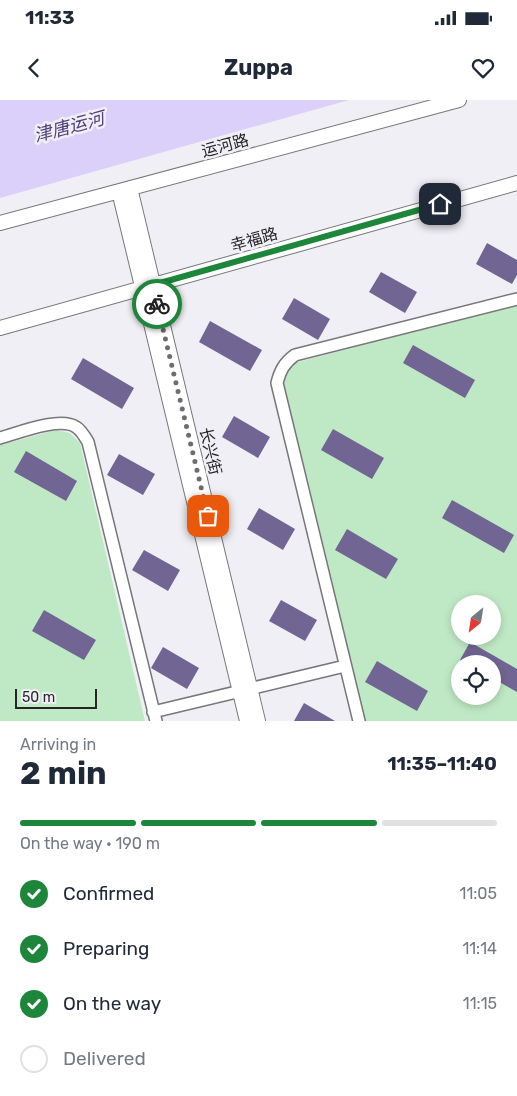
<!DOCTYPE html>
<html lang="en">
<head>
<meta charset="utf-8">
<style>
  :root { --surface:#fff; --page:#f6f6f7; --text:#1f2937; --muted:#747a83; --line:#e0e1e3; --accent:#1e863b }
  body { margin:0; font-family:Rubik,"Noto Sans SC",sans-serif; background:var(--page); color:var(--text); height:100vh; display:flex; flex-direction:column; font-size:19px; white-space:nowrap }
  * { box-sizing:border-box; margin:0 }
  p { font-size:16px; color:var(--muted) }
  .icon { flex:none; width:28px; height:28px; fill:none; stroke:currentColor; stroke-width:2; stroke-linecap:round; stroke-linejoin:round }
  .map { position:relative; height:621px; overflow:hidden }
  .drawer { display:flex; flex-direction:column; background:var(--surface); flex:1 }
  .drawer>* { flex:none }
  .needle { width:32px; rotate:210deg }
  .fabs { position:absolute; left:451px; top:495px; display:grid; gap:10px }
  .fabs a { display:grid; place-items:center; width:50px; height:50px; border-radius:50%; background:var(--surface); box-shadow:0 2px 8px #0003; font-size:25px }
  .scale { position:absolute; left:15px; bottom:12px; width:82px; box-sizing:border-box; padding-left:5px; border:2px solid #262628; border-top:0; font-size:14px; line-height:18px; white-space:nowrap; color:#262628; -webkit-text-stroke:4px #f0eff5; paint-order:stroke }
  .pin { position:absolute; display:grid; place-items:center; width:42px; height:42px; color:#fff; margin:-21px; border-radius:10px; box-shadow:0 2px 8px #0006 }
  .courier { position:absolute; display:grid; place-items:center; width:50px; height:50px; margin:-25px; border:4px solid #1e863b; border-radius:50%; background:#fff; color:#222; box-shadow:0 1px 6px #0007 }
  .summary em { font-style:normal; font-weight:700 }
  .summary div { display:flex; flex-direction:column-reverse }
  .summary { display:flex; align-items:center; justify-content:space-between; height:85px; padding:0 20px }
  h1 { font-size:32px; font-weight:700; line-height:38px }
  .bar { display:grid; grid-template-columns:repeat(4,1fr); gap:8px 5px; align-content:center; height:60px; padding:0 20px }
  .bar i { height:6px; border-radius:4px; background:var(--line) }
  .bar .active { background:var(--accent) }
  .bar p { grid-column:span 4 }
  ol { padding:0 20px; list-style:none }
  li { display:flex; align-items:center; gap:15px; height:55px }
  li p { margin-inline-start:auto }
  li .icon { padding:5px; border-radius:50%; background:var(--accent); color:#fff; stroke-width:4 }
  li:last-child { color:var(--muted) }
  li i { width:28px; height:28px; border:2px solid var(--line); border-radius:50% }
  .status { display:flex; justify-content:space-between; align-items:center; height:35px; padding:0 25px; background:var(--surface); direction:ltr }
  .status svg { height:14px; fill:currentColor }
  header { display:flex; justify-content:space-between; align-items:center; height:65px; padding:0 20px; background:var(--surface); font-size:22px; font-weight:700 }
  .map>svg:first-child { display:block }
  .green { fill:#bfe9c4; fill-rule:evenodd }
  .water { fill:#dad0fa }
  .building { fill:#716593 }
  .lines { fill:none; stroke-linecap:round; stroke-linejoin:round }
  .minor-casing { stroke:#77767b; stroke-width:14 }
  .tertiary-casing { stroke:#77767b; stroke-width:16 }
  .minor { stroke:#fff; stroke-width:11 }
  .tertiary { stroke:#fff; stroke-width:14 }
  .done { stroke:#6d6c70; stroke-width:5; stroke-dasharray:0 9 }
  .route { stroke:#1e863b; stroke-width:6 }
  .labels { text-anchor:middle; stroke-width:5; stroke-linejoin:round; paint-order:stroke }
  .street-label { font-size:16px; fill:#262628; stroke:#f0eff5 }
  .water-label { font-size:18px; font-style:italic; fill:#53407f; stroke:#f0eff5 }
</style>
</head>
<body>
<div class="status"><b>11:33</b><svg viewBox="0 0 49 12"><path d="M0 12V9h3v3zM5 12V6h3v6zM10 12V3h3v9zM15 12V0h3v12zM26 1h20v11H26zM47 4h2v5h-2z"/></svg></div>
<header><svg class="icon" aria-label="back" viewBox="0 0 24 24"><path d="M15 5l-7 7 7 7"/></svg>Zuppa<svg class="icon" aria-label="heart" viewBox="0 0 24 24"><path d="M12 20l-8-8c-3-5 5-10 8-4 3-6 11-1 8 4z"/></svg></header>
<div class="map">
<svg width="517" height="621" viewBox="0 0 517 621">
  <rect width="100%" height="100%" fill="#f0eff5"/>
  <!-- green -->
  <path class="green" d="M517,204V621H365L283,288L285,276L295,263ZM460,504H492V536H460ZM460,564H492V596H460Z
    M56,330L70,333L80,343L145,621H0V345Z"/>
  <!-- water -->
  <path class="water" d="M0,0H349L0,98Z"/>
  <!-- building -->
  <path class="building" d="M487,143L517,160V175L512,184L476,164Z
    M381,172L417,192L405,213L369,192Z
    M294,198L330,219L318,240L282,219Z
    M210,221L262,250L250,271L199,242Z
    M413,245L475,280L465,298L403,263Z
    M83,258L134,288L122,309L71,279Z
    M234,316L270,337L258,358L222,337Z
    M333,329L384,358L372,379L321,350Z
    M26,351L77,381L66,401L14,372Z
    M119,354L155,374L143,395L107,375Z
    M452,400L514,435L504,453L442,418Z
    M259,408L295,429L283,450L247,429Z
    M347,429L398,459L386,479L335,450Z
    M144,450L180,470L168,491L132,470Z
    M281,500L317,520L305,541L269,521Z
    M44,510L96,540L84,560L32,531Z
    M470,542L517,569V592L492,578V564H467L460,560Z
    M163,547L199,568L187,589L151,568Z
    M377,561L428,591L417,611L365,582Z
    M304,603L335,621H294Z"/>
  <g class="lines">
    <defs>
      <path id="minor" d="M0,338C18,333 60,316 76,327C81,330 85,337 88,342L156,621
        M153,612L345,566
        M359,621L277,283C280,271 284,263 295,255L517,199"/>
      <path id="tertiary" d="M130,88L258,621
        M119,91L247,621
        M0,123L459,0
        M0,228L517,83"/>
    </defs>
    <!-- minor casing -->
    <use href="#minor" class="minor-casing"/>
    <!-- tertiary casing -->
    <use href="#tertiary" class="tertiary-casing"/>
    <!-- minor -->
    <use href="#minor" class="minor"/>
    <!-- tertiary -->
    <use href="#tertiary" class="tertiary"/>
  </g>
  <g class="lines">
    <!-- done -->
    <path class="done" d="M157,204L208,416"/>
    <!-- route -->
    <path class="route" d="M157,204L153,185L440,104"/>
  </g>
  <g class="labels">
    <!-- street labels -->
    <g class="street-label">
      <text transform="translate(225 45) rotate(-15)" y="6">运河路</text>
      <text transform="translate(254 139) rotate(-16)" y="6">幸福路</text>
      <text transform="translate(211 351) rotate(77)" y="6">长兴街</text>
    </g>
    <!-- water labels -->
    <g class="water-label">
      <text transform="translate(69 27) rotate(-15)" y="6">津唐运河</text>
    </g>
  </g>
</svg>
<div class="fabs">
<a><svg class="needle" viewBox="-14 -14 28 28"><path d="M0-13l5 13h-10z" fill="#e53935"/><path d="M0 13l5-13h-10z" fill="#747a83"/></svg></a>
<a><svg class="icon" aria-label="locate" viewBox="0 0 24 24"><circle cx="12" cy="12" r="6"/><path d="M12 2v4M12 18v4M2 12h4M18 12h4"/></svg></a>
</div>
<div class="scale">50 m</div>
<div class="pin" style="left:208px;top:416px;background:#ea580c"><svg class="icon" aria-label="bag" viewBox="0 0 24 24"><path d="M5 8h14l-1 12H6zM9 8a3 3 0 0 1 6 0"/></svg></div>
<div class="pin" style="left:440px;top:104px;background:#1f2937"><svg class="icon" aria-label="home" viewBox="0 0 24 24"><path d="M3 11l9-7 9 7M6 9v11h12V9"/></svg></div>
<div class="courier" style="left:157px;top:204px"><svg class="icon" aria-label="bike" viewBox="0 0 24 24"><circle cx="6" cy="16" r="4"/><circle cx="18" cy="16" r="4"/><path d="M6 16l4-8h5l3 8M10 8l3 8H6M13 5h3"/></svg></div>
</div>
<section class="drawer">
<div class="summary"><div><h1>2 min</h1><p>Arriving in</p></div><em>11:35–11:40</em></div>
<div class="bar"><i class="active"></i><i class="active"></i><i class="active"></i><i></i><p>On the way · 190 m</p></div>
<ol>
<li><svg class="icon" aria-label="check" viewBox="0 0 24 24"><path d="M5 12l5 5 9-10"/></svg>Confirmed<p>11:05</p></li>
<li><svg class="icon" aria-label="check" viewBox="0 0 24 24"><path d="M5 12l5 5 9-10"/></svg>Preparing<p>11:14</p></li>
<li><svg class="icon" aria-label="check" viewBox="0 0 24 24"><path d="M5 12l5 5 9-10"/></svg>On the way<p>11:15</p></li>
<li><i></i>Delivered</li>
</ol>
</section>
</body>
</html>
